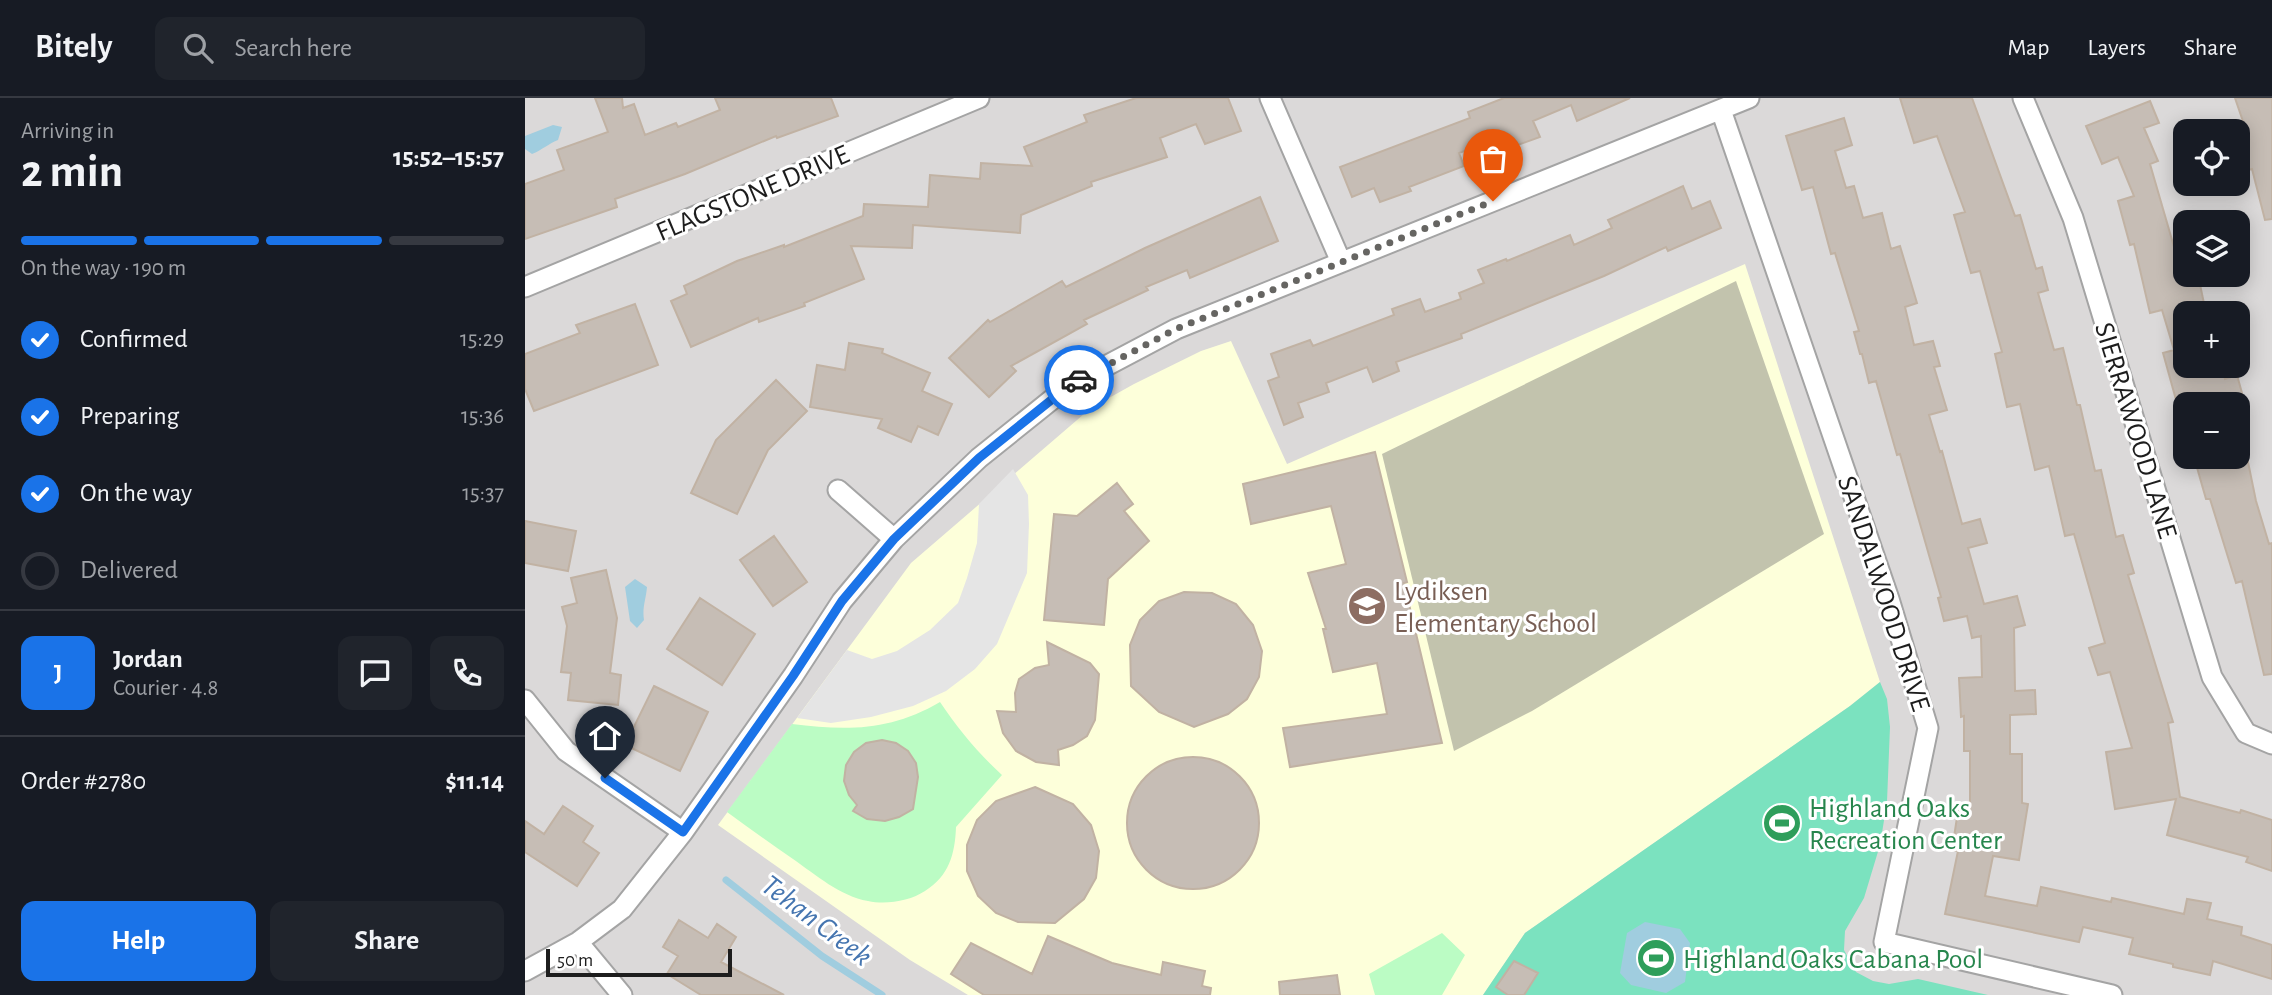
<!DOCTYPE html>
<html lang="en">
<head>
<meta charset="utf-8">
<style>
  :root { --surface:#171b24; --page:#20242c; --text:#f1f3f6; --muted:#9ea1a6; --line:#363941; --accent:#1a73e8 }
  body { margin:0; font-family:"Alegreya Sans",sans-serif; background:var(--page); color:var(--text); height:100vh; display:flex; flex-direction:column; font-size:26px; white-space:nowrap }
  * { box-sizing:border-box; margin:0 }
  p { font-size:23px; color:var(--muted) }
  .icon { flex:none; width:38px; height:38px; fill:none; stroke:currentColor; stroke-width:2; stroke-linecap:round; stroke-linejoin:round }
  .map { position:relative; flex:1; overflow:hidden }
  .panel { display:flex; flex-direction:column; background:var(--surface); width:525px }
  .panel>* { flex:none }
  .controls { position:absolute; left:1648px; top:21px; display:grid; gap:14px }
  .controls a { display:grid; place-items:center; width:77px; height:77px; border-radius:14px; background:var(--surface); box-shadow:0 4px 18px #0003; font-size:35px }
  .scale { position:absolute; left:21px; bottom:18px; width:186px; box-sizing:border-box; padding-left:7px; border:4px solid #1d1d1d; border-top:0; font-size:19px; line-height:24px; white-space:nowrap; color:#1d1d1d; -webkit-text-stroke:5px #fff; paint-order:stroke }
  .pin { position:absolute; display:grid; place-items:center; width:60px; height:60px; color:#fff; margin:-72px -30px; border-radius:50% 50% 50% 0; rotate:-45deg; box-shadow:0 0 7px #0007 }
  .pin .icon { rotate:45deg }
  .courier { position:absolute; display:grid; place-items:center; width:70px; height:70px; margin:-35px; border:5px solid #1a73e8; border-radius:50%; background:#fff; color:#222; box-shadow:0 2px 9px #0007 }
  .head em { font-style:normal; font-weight:700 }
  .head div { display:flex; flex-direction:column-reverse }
  .head { display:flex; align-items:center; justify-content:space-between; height:119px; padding:0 21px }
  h1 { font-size:46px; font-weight:700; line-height:52px }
  .bar { display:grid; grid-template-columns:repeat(4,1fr); gap:10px 7px; align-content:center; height:84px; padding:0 21px }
  .bar i { height:9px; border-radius:5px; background:var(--line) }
  .bar .current { background:var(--accent) }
  .bar p { grid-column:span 4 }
  .line { display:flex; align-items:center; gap:18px; padding:0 21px; border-top:2px solid var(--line) }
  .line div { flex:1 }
  .round { display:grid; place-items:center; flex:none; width:74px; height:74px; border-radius:14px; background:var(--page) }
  ol { padding:0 21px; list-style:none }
  li { display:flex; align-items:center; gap:21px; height:77px }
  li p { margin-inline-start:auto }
  li .icon { padding:7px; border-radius:50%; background:var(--accent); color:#fff; stroke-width:4 }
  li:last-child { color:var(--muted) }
  li i { width:38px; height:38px; border:4px solid var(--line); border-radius:50% }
  .primary-button { display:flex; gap:14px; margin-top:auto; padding:14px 21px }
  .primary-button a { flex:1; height:80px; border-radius:14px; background:var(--accent); color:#fff; font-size:28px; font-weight:700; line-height:80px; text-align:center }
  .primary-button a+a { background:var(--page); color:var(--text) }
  header { display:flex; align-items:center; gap:42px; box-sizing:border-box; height:98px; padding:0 35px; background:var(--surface); border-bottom:2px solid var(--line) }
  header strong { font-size:33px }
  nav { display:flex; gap:38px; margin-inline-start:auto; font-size:24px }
  .search { width:490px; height:63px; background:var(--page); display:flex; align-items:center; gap:18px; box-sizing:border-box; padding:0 24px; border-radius:14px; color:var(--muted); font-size:26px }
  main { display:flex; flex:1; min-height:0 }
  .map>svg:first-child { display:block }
  .residential { fill:#dbd9d9; fill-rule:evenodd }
  .education { fill:#fdffda }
  .construction { fill:#c2c3ad }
  .park { fill:#bbfcc4 }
  .pitch { fill:#7be2bf }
  .parking { fill:#e5e5e5 }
  .water { fill:#a0cddf }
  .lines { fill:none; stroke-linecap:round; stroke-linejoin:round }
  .stream { stroke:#a0cddf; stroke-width:7 }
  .building { fill:#c6bdb5; stroke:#c1b2a3; stroke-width:2 }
  .minor-casing { stroke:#a4a4a4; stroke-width:23 }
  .minor { stroke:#fff; stroke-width:19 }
  .done { stroke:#666562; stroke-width:7; stroke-dasharray:0 12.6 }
  .route { stroke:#1a73e8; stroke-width:9 }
  .labels { text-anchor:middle; stroke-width:6; stroke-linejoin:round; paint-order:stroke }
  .street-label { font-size:28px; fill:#1d1d1d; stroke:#fff }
  .education-label { font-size:28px; fill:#785e54; stroke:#fff; text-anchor:start }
  .leisure-label { font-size:28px; fill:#27864d; stroke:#fff; text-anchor:start }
  .water-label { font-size:30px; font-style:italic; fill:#4575b0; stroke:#fff }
</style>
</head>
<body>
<header>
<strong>Bitely</strong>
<div class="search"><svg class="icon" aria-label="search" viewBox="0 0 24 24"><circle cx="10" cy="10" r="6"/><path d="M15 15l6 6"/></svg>Search here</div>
<nav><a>Map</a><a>Layers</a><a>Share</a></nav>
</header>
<main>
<section class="panel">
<div class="head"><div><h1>2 min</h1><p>Arriving in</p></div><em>15:52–15:57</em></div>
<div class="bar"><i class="current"></i><i class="current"></i><i class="current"></i><i></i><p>On the way · 190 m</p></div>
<ol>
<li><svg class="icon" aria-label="check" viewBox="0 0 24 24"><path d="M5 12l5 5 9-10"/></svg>Confirmed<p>15:29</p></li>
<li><svg class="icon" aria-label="check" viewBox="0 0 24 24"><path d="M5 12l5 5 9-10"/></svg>Preparing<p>15:36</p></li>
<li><svg class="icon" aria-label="check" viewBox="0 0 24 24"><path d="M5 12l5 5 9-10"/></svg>On the way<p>15:37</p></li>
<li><i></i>Delivered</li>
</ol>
<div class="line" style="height:126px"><b class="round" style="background:var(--accent);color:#fff">J</b><div><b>Jordan</b><p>Courier · 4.8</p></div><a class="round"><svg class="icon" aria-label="chat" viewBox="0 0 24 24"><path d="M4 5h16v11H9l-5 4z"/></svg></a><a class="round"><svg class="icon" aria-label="phone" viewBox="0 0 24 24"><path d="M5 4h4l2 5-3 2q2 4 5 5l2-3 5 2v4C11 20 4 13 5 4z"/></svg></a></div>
<div class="line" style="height:91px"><div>Order #2780</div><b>$11.14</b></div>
<div class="primary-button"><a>Help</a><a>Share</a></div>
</section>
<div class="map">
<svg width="1747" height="897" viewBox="0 0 1747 897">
  <rect width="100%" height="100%" fill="#eeebe2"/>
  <!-- residential -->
  <path class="residential" d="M0,0H1747V897H0ZM1661,33H1713V86H1661ZM1661,124H1713V177H1661ZM1661,215H1713V268H1661ZM1661,306H1713V359H1661Z"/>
  <!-- education -->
  <path class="education" d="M1220,166L1355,584L1325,608L1000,835L958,897H443L385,862L193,727L386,465L566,310L609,286L676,253L706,243L762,366Z"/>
  <!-- construction -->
  <path class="construction" d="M1211,183L1299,436L1007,613L929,653L857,356Z"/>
  <!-- park -->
  <path class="park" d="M415,604C433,631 453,655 477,677L431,729C430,756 424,778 400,793C385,803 361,807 343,803C315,798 291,777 268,761C246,746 224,730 202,714L267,626C322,633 366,633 415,604Z
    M917,835L940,857L917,897H850L844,876Z"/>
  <!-- pitch -->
  <path class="pitch" d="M1355,584L1362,601L1365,629L1362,704L1355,747L1339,800L1320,833L1319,852L1331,874L1348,883L1364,886L1393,881L1463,897H958L1000,835L1325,608Z"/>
  <!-- parking -->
  <path class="parking" d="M488,371L503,397L504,426L502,475L472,546L450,571L421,593L388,608L346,619L306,625L272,620L322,552L347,561L372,553L405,532L433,505L442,480L452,445L454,406Z"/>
  <!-- water -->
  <path class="water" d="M28,27L37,29L33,42C23,46 17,52 7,56L0,51V38Z
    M110,481L122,489C121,501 117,510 119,522L112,530L105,523L100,489Z
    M1120,824L1155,831L1165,845L1160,884L1141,895L1106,887L1095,875L1102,835Z"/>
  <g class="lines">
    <!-- stream -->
    <path class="stream" d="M201,782L297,858L357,897"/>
  </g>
  <!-- building -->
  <path class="building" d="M70,0H97L98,10L109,6L120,37L151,25L153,29L195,12L190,0H306L313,18L252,40L251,38L160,76L90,101L92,109L0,141V86L39,72L32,52L83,34Z
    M611,0H703L716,33L680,46L671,26L635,40L642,59L566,84L567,88L496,117L495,135L388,127L387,150L326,148L339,181L279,205L280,208L234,224L233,220L166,249L146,203L162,196L159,188L212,163L259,147V149L338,118L339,106L403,109L405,77L455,81L456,65L507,68L499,49L562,24L559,17Z
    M979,0H1105L1052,23L1046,7L1008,23L1015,39L987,49L982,36L934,55L939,68L884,89L886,93L855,104L849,90L827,99L815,69L945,20L943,14Z
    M1375,0H1447L1490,118L1495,117L1511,171L1517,169L1523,192L1513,195L1529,252L1538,250L1552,307H1555L1570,373L1576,372L1591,439L1598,437L1609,475L1603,477L1648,624L1643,625L1655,699L1715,715L1716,712L1747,722V773L1721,764L1723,759L1642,737L1651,701L1590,711L1581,654L1607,650L1585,574L1573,577L1564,550L1580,545L1549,436L1540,438L1524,368L1510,372L1495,306L1482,309L1470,256L1477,254L1455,173L1446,175L1429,117L1440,114L1412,38L1389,45Z
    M1710,0H1747V121L1740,122L1727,71L1713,75V43L1724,41Z
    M1625,3L1634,25L1619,30L1633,63L1625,66L1656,173L1661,172V177H1673L1681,215H1661V268H1696L1700,281L1712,277L1720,306H1661V315L1655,316L1638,255L1649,252L1637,212L1625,215L1609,146L1605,147L1593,103L1609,98L1593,59L1577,66L1561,28Z
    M1319,20L1327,47L1310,53L1321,90L1329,88L1338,120L1357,115L1366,151L1375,148L1392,205L1380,209L1389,247L1408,243L1415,268L1409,269L1422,312L1404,317L1415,354L1417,353L1437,426L1455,421L1462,445L1443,450L1459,506L1492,498L1500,527L1489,530L1490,593L1510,592L1511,616L1485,617V656H1497V705L1503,706L1494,762L1468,758L1460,798L1512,808L1516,789L1586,804L1587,800L1659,816L1662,801L1686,805L1682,821L1717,829L1716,837L1747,847V881L1688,863L1685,877L1648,869V866L1604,856L1608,840L1558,829L1554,844L1420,816L1433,753L1427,752L1433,713L1445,715V653H1439V618L1436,619L1434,580L1457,579L1456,538L1447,540L1442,518L1419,523L1413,500L1416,499L1375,356L1372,357L1351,283L1344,285L1337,256H1335L1329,234L1334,233L1310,155L1306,156L1288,89L1277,92L1261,38Z
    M1158,88L1167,111L1185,103L1196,130L1143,153L1141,149L1079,178L936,236L937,240L871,264L874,273L848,284L842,269L801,285L804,294L773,305L778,319L759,327L743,283L754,279L746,256L785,242L788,248L869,217L867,211L895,201L900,214L936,201L934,195L959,185L953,172L981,161L982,163L1045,137L1049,147L1087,130L1083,122Z
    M735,99L753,143L665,180L662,172L621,189L623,192L559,222L562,226L486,268L491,273L464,299L424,260L463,222L465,224L537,183L541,189L620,150Z
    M110,206L133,267L9,313L0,291V256L55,235L51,227Z
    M324,245L358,251L357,255L405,275L397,293L427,306L413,337L393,328L386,344L353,330L357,321L285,309L292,267L320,272Z
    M251,282L282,313L243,352L212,416L166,395L191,342Z
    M850,354L882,484L879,485L917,645L765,669L758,630L862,616L852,565L808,574L798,531H801L783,475L821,466L806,408L726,426L718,386Z
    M1669,359H1722L1731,403L1744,446L1747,445V576L1739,577L1717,483L1711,485L1685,401H1681Z
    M592,385L608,406L599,413L624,443L583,481L579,527L519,522L529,416L552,418Z
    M0,423L51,433L43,473L0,465Z
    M249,438L282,484L248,508L215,462Z
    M81,472L92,520L85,575L96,577L93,607L43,602L46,575L36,574L42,528L37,509L52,505L46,480Z
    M659,494L687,495L711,506L728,527L737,553L734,579L722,601L703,616L669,629L634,614L606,588L605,547L615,522L634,503Z
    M175,500L230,536L197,587L142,551Z
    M522,544L565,565L574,576L570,622L562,638L548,647L533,652L534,667L511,664L491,653L478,635L472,613L491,614L490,595L494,581L510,570L524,567Z
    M129,588L183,614L155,673L100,647Z
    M357,642L371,645L383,653L391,665L393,679L388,711L374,719L360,723L342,721L328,713L332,707L324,697L319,683L321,667L329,654L341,645Z
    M602 725a66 66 0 1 1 132 0a66 66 0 1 1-132 0Z
    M510,689L548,706L566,727L574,753L571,780L559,801L530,825L493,824L471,815L453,798L442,773V747L452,722L471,703Z
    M38,708L68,728L58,744L74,755L52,788L0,754V723L19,736Z
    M154,822L183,840L192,826L211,839L196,864L259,897H176L142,876L153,858L138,849Z
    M523,838L587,865L636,877L638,864L680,873L677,888L686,890L685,897H459L426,876L446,845L507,876Z
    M989,863L1013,875L999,897H983L971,889Z
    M812,877L815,897H755L754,884Z"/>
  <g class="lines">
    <defs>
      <path id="minor" d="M745,0L816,164
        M1498,0L1548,120L1687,579L1721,635L1747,646
        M1196,12L1364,501L1403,630L1359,844L1587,897
        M0,189L454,0
        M313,392L369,441
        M0,602L41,653L158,734
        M53,844L97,897
        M0,873L53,844L97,811L158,734L268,578L317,503L369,441L454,360L545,287L651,231L1224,0"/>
    </defs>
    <!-- minor casing -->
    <use href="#minor" class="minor-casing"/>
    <!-- minor -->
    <use href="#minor" class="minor"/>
  </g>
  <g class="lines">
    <!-- done -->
    <path class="done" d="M554,282L651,231L968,103"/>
    <!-- route -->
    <path class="route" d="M80,680L158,734L268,578L317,503L369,441L454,360L545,287L554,282"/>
  </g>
  <!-- icons -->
  <defs>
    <symbol id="school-disc" viewBox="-11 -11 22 22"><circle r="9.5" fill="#8d6e63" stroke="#fff"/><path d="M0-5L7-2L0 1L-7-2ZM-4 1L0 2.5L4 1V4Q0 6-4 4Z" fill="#fff"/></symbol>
    <symbol id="stadium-disc" viewBox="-11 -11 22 22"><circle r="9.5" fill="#2e9e5b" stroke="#fff"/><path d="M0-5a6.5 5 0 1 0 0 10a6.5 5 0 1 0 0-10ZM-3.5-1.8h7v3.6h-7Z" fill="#fff"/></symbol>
  </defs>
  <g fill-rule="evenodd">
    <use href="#school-disc" x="820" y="486" width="44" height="44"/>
    <use href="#stadium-disc" x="1235" y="703" width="44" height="44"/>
    <use href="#stadium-disc" x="1109" y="838" width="44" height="44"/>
  </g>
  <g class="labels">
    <!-- street labels -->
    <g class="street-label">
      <text transform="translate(227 94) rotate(-23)" y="10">FLAGSTONE DRIVE</text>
      <text transform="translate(1612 332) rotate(73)" y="10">SIERRAWOOD LANE</text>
      <text transform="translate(1360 495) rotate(72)" y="10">SANDALWOOD DRIVE</text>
    </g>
    <!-- education labels -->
    <g class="education-label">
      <text x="869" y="502">Lydiksen<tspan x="869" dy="32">Elementary School</tspan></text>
    </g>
    <!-- leisure labels -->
    <g class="leisure-label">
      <text x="1284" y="719">Highland Oaks<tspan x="1284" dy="32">Recreation Center</tspan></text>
      <text x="1158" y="870">Highland Oaks Cabana Pool</text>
    </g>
    <!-- water labels -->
    <g class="water-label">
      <text transform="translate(292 822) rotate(37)" y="10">Tehan Creek</text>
    </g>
  </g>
</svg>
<div class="controls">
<a><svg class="icon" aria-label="locate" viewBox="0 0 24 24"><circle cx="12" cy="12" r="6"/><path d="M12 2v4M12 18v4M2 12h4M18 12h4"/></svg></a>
<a><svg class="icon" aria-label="layers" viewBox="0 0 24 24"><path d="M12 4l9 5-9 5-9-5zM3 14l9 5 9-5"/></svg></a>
<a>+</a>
<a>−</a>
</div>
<div class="scale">50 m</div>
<div class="pin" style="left:968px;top:103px;background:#ea580c"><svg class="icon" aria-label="bag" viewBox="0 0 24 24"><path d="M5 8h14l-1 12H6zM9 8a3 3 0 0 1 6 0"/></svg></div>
<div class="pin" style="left:80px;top:680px;background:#1f2937"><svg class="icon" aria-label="home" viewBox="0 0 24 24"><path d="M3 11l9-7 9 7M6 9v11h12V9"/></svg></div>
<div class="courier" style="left:554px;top:282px"><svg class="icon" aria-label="car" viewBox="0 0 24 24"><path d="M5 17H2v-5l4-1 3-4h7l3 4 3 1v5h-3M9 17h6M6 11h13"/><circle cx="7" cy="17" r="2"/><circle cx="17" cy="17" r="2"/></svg></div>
</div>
</main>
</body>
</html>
